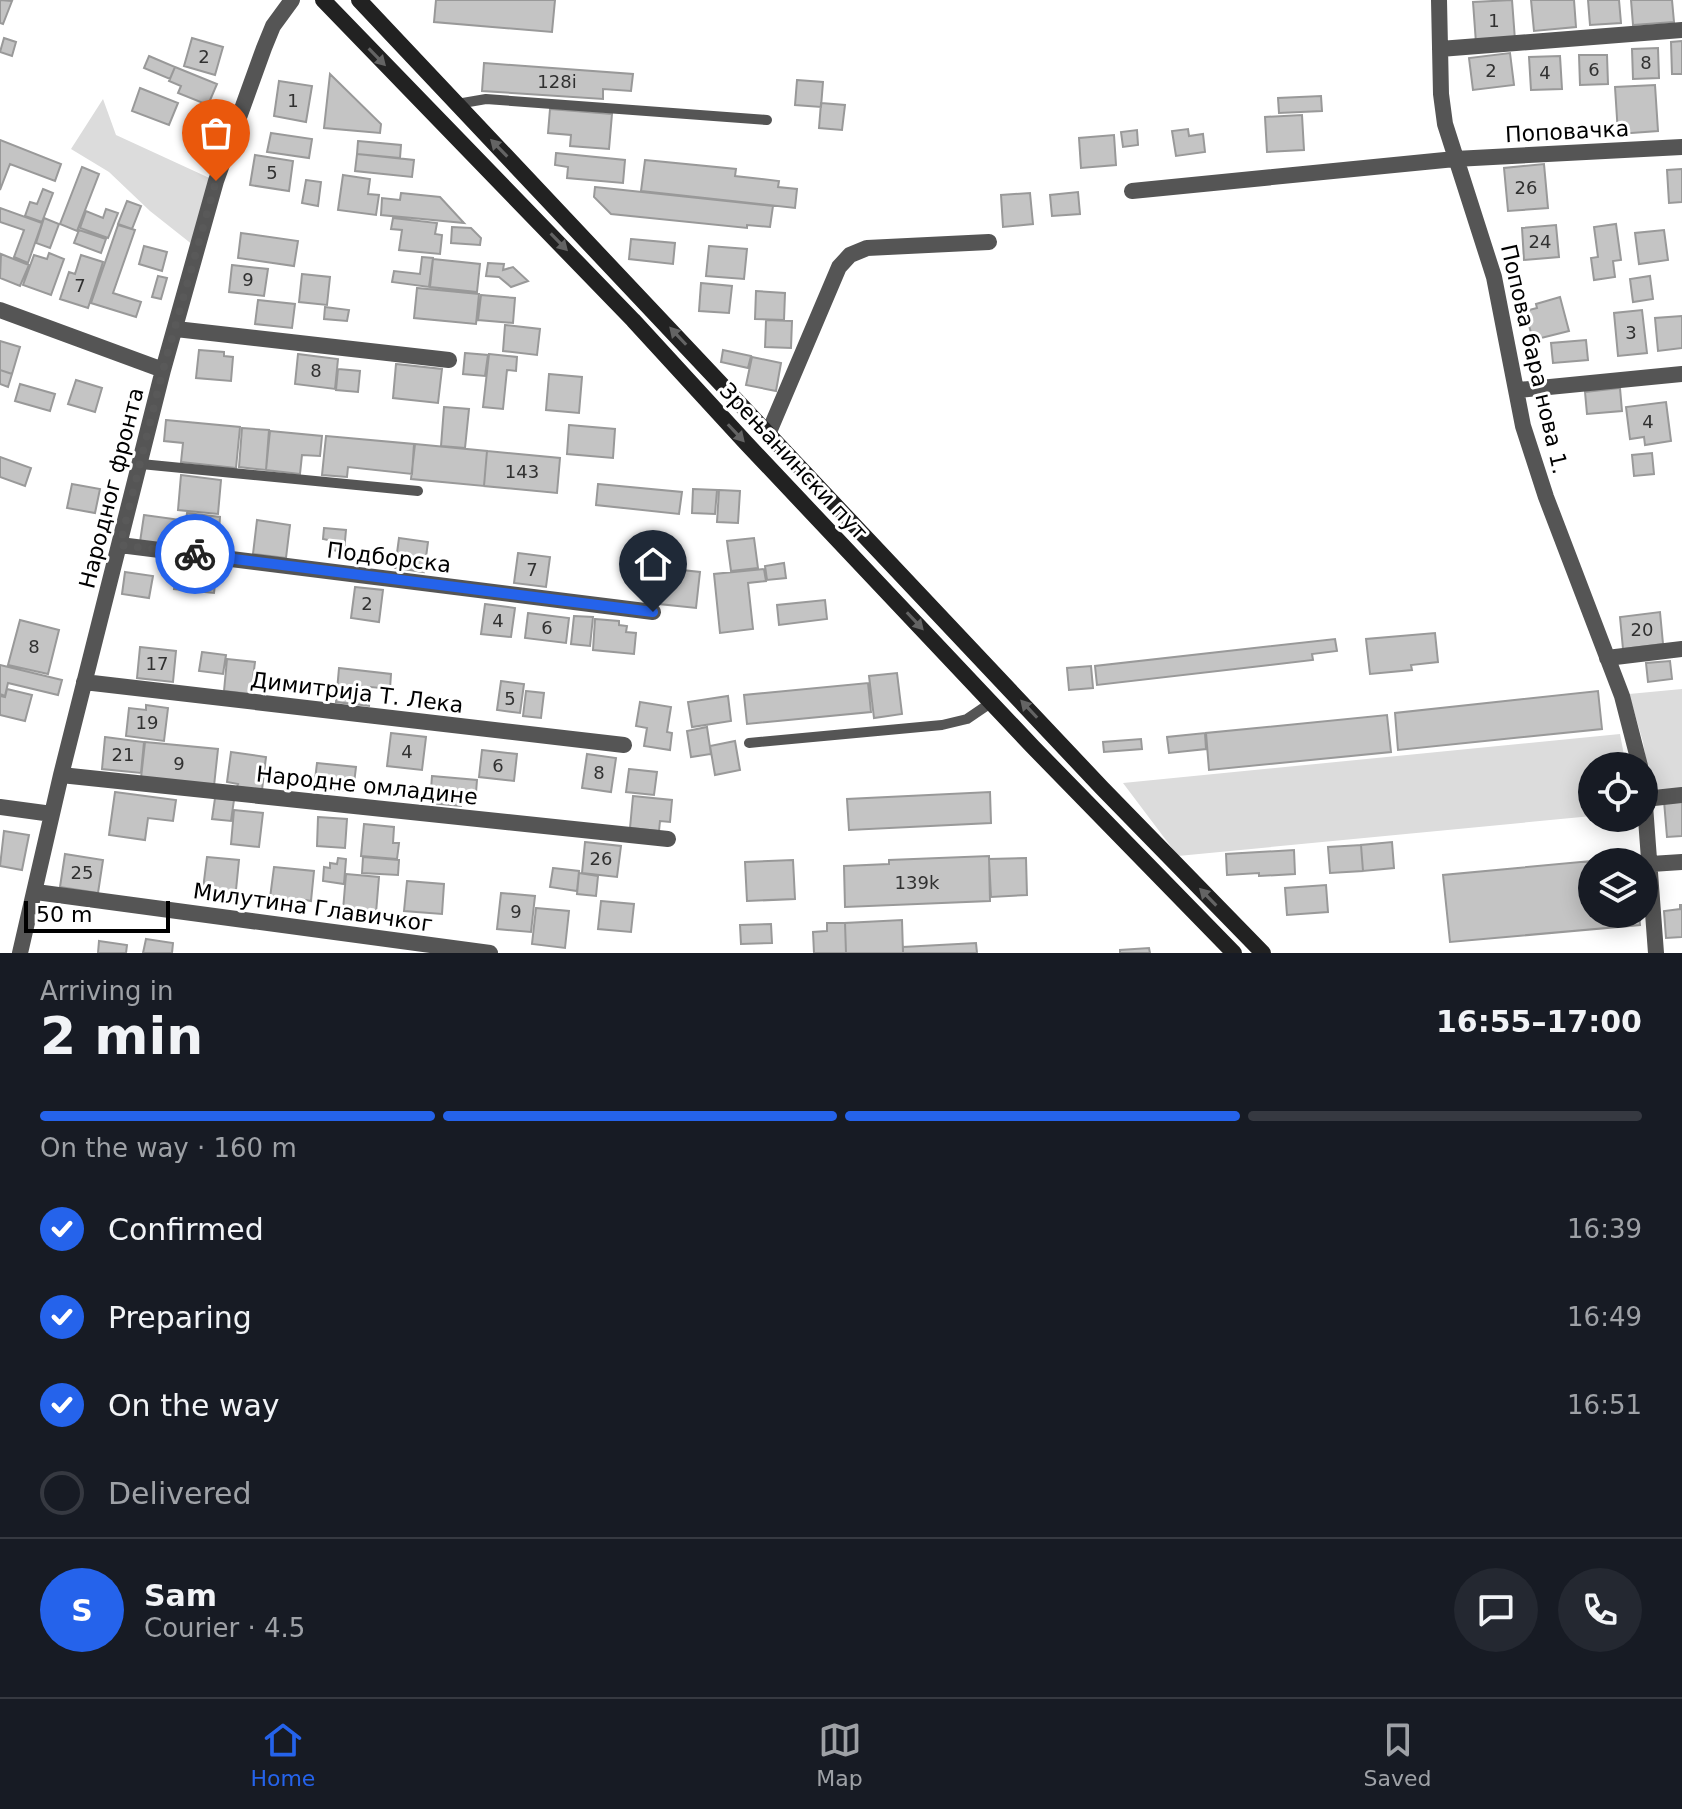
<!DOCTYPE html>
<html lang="en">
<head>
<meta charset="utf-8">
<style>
  :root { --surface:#171b24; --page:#242831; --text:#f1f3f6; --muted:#9ea1a6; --line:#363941; --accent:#2563eb }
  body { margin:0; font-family:"DejaVu Sans",sans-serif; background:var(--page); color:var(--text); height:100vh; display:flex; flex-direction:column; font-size:30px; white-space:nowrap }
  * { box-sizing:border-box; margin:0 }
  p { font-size:26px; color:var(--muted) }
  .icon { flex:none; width:44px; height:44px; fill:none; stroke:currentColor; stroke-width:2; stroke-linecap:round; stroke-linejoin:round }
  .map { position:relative; height:953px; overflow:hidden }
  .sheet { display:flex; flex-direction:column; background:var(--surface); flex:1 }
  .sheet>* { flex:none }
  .buttons { position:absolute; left:1578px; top:752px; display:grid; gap:16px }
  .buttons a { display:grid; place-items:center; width:80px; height:80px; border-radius:50%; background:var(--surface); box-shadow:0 4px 20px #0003; font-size:40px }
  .scale { position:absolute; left:24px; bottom:20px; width:146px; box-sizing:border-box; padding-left:8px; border:4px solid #000; border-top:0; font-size:22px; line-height:28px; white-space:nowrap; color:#000; -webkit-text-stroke:6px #fff; paint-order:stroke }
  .pin { position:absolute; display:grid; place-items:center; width:68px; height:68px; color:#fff; margin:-82px -34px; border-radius:50% 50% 50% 0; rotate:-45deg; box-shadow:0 0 8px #0007 }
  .pin .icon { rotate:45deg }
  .courier { position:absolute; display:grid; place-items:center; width:80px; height:80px; margin:-40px; border:6px solid #2563eb; border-radius:50%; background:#fff; color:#222; box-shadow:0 2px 10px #0007 }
  .head em { font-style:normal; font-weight:600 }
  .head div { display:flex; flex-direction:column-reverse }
  .head { display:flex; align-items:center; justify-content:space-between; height:136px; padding:0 40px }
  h1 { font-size:52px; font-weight:600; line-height:60px }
  .bar { display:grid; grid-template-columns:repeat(4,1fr); gap:12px 8px; align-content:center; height:96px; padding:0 40px }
  .bar i { height:10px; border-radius:6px; background:var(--line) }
  .bar .on { background:var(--accent) }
  .bar p { grid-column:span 4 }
  .line { display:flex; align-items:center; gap:20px; padding:0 40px; border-top:2px solid var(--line) }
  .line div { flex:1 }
  .round { display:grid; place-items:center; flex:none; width:84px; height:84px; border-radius:42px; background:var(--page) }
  ol { padding:0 40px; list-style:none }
  li { display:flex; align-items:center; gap:24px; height:88px }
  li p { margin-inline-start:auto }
  li .icon { padding:8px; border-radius:50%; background:var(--accent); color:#fff; stroke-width:4 }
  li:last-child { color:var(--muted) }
  li i { width:44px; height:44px; border:4px solid var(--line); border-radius:50% }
  .dock { display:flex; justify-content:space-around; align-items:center; height:112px; border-top:2px solid var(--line); background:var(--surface); font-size:22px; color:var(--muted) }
  .dock a { display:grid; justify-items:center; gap:4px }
  .dock .on { color:var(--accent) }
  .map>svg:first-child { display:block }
  .green { fill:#dcdcdc }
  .building { fill:#c4c4c4; stroke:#999; stroke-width:2 }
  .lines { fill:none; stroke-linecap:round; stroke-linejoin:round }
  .lane { stroke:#555; stroke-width:10 }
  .street { stroke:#555; stroke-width:16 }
  .secondary { stroke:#222; stroke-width:16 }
  .oneway { fill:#646464 }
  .done { stroke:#595959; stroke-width:8; stroke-dasharray:0 14.4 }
  .route { stroke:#2563eb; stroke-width:10 }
  .labels { text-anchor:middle; stroke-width:6; stroke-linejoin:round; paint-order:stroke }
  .number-label { font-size:18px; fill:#313131 }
  .street-label { font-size:22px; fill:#000; stroke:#fff }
</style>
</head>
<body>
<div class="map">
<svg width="1682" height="953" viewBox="0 0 1682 953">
  <rect width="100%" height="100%" fill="#fff"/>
  <!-- green -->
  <path class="green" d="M103,99L116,135L216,181L198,249L150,211L109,172L71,149Z
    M1682,689V789L1651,792L1643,742L1629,694Z
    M1620,734L1626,766H1592V816L1178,856L1123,783Z"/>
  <!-- building -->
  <path class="building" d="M0,0L12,1L3,24L0,23Z
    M436,0H555L552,32L434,22Z
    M1512,0L1515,40L1476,43L1473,2Z
    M1531,0H1574L1576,27L1534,31Z
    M1588,0H1619L1621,23L1590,25Z
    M1631,0H1672L1674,22L1633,25Z
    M4,38L16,42L12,56L0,52Z
    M192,38L223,47L215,75L184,66Z
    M1682,41V74H1672L1671,42Z
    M1658,48L1659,78L1633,79L1632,49Z
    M1510,53L1514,85L1473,90L1469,58Z
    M1579,55H1607L1608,84L1580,85Z
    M149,56L175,67L170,79L144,68Z
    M1560,56L1562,89L1531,90L1529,57Z
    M484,63L633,74L631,91L603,89V99L482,91Z
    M175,67L217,84L208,105L178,93L181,86L169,81Z
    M330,74L381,124L380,133L324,128Z
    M797,80L823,82L821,107L795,105Z
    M279,81L312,86L306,122L274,116Z
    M1655,85L1658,131L1618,134L1615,87Z
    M140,88L178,103L169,125L132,111Z
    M1321,96L1322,111L1279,113L1278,98Z
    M821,103L845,105L842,130L819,128Z
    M550,109L612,114L609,149L570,146L571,135L548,133Z
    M194,112L215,120L206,141L185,133Z
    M1302,115L1304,150L1267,152L1265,117Z
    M1188,129L1189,136L1203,134L1205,152L1176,156L1172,131Z
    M1137,130L1138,145L1123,147L1121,132Z
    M271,133L312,139L309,158L267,152Z
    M1114,135L1116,165L1081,168L1079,138Z
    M0,140L61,164L55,181L10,164L0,190Z
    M358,141L401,145L400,158L357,154Z
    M556,153L625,160L623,183L567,178L568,167L555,165Z
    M357,154L414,160L412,177L355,171Z
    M255,155L293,161L289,191L250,185Z
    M645,160L736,169L735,176L779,181L778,187L797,189L795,208L641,191Z
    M1544,164L1548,208L1508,211L1504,168Z
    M82,167L99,174L77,231L60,224Z
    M1682,169V202L1669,203L1667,170Z
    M343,175L370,179L368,194L379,195L376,215L338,210Z
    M306,180L321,182L318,206L302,203Z
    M595,187L773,206L770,227L747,225V228L611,214L594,197Z
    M43,189L53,193L42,222L25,216L30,202L37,204Z
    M1078,192L1080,214L1052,216L1050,195Z
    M401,193L440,197L464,223L381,215L382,198L400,200Z
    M1030,193L1033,224L1003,227L1001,195Z
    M127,201L141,206L132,229L118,224Z
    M0,208L42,223L28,263L14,257L24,230L0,222Z
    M106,209L118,213L108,238L80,228L86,211L103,218Z
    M44,218L59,224L50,248L36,243Z
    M393,218L437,223L435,234L442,235L440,254L399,250L402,230L391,229Z
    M1616,224L1621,260L1613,261L1615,277L1594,280L1591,258L1598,257L1594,227Z
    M118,225L135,230L113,293L141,302L136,317L91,303Z
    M1556,225L1559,257L1524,260L1522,228Z
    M452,227L471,228L481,238L480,245L451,243Z
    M79,230L106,239L101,253L74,243Z
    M1664,230L1668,260L1639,264L1635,233Z
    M241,233L298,241L294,266L238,258Z
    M631,239L675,243L673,264L629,259Z
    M144,246L167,252L162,271L139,264Z
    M709,246L747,249L744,279L706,276Z
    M49,253L64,259L51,295L23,285L34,255L47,259Z
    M1,254L29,265L20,286L0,278Z
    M81,255L103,262L88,308L60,299L69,272L75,274Z
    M422,257L433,258L429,287L392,282L394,271L420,274Z
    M433,259L480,264L477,292L430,287Z
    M488,263L504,264L503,270L513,267L528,281L511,287L499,277L486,276Z
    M232,265L268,269L264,296L229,292Z
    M302,274L330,277L327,305L299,302Z
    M158,276L167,278L161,299L152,297Z
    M1650,276L1653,299L1633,302L1630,279Z
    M701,283L732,286L729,313L699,311Z
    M417,288L479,294L476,324L414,318Z
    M756,291L785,293L784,320L755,319Z
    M481,295L515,298L513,323L478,320Z
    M1560,297L1569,331L1533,340L1525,311L1537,308L1536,304Z
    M258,300L295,304L292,328L255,324Z
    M325,307L349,310L347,321L324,319Z
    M1642,310L1647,353L1618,356L1614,313Z
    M1682,316V348L1658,351L1655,318Z
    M766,320L792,321L791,348L765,347Z
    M505,325L540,329L537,355L503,351Z
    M1586,340L1588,360L1553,363L1551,343Z
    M0,341L20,347L12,374L0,370Z
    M199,350L224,352V356L233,357L231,381L196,378Z
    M723,350L751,356L748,368L721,362Z
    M465,353L488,355L485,376L463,374Z
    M298,354L338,359L335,389L295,384Z
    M489,354L517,357L516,371L507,370L503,409L483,407Z
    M752,357L781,363L776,391L746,385Z
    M396,364L442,369L438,403L393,398Z
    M338,369L360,371L358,392L336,390Z
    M0,370L12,374L8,387L0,384Z
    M549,374L582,377L579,413L546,410Z
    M76,380L102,388L95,412L68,404Z
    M20,384L55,394L50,411L15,401Z
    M1620,388L1622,411L1587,414L1585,392Z
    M1666,402L1671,441L1645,445L1644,437L1630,439L1626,407Z
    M444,407L469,409L465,448L441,446Z
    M166,420L240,427L236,468L181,462L183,443L164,441Z
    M569,425L615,429L613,458L567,454Z
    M242,428L269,430L266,470L239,467Z
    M270,431L322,436L320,456L302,455L300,474L266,470Z
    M326,436L414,444L412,474L348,467L347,477L322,475Z
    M415,444L487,451L484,486L411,479Z
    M487,451L560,458L557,493L484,486Z
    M1652,453L1654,474L1634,476L1632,455Z
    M0,457L31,468L25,486L0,477Z
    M181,475L221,480L218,514L178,510Z
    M72,484L100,489L95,513L67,508Z
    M598,484L682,492L679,514L596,505Z
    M693,489L717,490L715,514L692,513Z
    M719,490L740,491L738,523L717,522Z
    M187,513L220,517L219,531L185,527Z
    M144,515L181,520L178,547L140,542Z
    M257,520L290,525L286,558L253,554Z
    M324,528L346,530L344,552L332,550L333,541L323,539Z
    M399,538L428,542L424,572L395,568Z
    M754,538L758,568L731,571L727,541Z
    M518,553L550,557L546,587L514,583Z
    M177,561L217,567L214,593L174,589Z
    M784,563L786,578L767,580L765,566Z
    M663,568L700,572L696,608L659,604Z
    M764,569L766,581L748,583L753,629L720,633L714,574Z
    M125,572L153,576L149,598L122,594Z
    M355,587L383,590L379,622L351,618Z
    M825,600L827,619L779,625L777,605Z
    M485,604L515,608L511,637L481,634Z
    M1660,612L1663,644L1623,649L1620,617Z
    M528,613L569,618L566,643L525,638Z
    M574,616L593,617L590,646L571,644Z
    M595,619L619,621V625L627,626L626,632L636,633L634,654L593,650Z
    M20,620L59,630L48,674L8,665Z
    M1435,633L1438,662L1411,665L1412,670L1370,674L1366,639Z
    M1335,639L1337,651L1312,654L1313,660L1097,685L1095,666Z
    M140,647L176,651L173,682L137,678Z
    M202,652L226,655L223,674L199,671Z
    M227,659L255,662L251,694L224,691Z
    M1670,661L1672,679L1648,682L1646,663Z
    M0,665L62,680L58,695L8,683L5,696L0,694Z
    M1091,666L1093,688L1069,690L1067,668Z
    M339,668L391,674L390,689L371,687L369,706L336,702Z
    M897,673L902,714L874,718L869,676Z
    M501,681L524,684L520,713L497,710Z
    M868,683L871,712L747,724L744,695Z
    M7,689L32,695L25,721L0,715V696L5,697Z
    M526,691L544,693L541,718L523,716Z
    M1598,691L1602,729L1398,750L1395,713Z
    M728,696L731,721L692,727L688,702Z
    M640,702L671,707L667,732L672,733L670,750L644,746L647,728L636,726Z
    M146,705L168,708L164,741L126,736L129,708L146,710Z
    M1387,715L1391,752L1209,770L1206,733Z
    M707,727L711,754L691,757L687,731Z
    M391,733L426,737L422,770L387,766Z
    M1205,733L1206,749L1169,753L1167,737Z
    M105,737L144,742L141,773L102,769Z
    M1141,739L1142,749L1104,752L1103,742Z
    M735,741L740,770L715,775L710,746Z
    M145,742L218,749L214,786L141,778Z
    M482,750L517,754L514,781L479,777Z
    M231,752L266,757L262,790L237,787L238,784L227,782Z
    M587,754L616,758L611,792L582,788Z
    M317,763L356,767L353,792L314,788Z
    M629,769L657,772L654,795L626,792Z
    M432,776L477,780L476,793L463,792L461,806L430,803Z
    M115,792L176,800L173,821L148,818L145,840L109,835Z
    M990,792L991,823L849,830L847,799Z
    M633,796L672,800L670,822L660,821L659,831L630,828Z
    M215,798L234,800L231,821L212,819Z
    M1682,800V836L1667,837L1664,801Z
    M234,810L263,813L259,847L231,844Z
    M318,817L347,819L345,848L317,846Z
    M364,824L394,827L393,843H399L397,859L361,856Z
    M4,831L29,835L22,870L0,866Z
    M585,842L621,846L617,877L582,873Z
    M1392,842L1394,868L1363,871L1361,845Z
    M1361,845L1363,871L1330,873L1328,847Z
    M1294,850L1295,874L1259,876V873L1227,875L1226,854Z
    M65,854L103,860L98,893L60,887Z
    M989,856L990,901L845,907L844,866L889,864V860Z
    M207,857L239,860L235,900L202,897Z
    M363,857L399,860L398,875L362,873Z
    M1634,857V862H1592V914H1639L1640,925L1450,942L1443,875Z
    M338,858L346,859L344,884L323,881L324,867L330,868V863L337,864Z
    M1026,858L1027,895L991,897L989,859Z
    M793,860L795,899L747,901L745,862Z
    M274,867L314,871L311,901L305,900L304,906L281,904L282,900L270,898Z
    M553,868L579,871L577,891L550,887Z
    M579,873L598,876L596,896L577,894Z
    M346,874L379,877L376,913L343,910Z
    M407,881L444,884L442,914L404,911Z
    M1326,885L1328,912L1287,915L1285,888Z
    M501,893L535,896L531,932L497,929Z
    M601,901L634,904L631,932L598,929Z
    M1680,905H1682V937L1666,938L1664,911L1680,909Z
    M536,908L569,911L565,948L532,944Z
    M902,920L903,953H846L845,923Z
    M827,923H845L846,953H814L813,932L827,931Z
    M771,924L772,943L741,944L740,925Z
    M146,939L173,943L172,953H143Z
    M99,941L127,945L126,953H98Z
    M976,943L977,953H903V947Z
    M1149,948L1150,953H1120V950Z"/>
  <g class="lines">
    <!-- lane -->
    <path class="lane" d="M457,104L486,99L767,120
      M141,464L418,491
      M749,743L942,725L967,719L992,702"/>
    <!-- street -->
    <path class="street" d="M1439,0L1441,94L1445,124L1494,277L1523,426L1546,497L1622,696L1640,766
      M1440,49L1682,30
      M1132,191L1455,159L1682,147
      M0,310L163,370
      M176,329L449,360
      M1518,390L1682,374
      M769,432L839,267L850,255L867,248L989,242
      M120,545L653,612
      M1607,658L1682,649
      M84,682L624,745
      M61,775L668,839
      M1644,792L1656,953
      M1645,799L1682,795
      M0,807L52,814
      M1651,864L1682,862
      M36,892L490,953
      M20,953L61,775L163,370L216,181L264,48L273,26L292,0"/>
    <!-- secondary -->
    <path class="secondary" d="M323,0L633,320L746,443L1033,747L1234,953
      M359,0L1102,788L1263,953"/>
  </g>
  <!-- one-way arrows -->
  <defs><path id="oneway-solid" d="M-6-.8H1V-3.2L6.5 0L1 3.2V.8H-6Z" transform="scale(2)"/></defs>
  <g class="oneway">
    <use href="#oneway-solid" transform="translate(377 57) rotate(46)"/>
    <use href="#oneway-solid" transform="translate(499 148) rotate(-134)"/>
    <use href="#oneway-solid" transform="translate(559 242) rotate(46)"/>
    <use href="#oneway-solid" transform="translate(678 336) rotate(-133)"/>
    <use href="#oneway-solid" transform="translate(736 433) rotate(47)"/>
    <use href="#oneway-solid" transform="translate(915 621) rotate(47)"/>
    <use href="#oneway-solid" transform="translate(1029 709) rotate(-133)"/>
    <use href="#oneway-solid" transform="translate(1208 897) rotate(-134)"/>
  </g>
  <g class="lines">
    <!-- done -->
    <path class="done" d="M195,554L120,545L163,370L216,181"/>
    <!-- route -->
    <path class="route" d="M195,554L653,612"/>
  </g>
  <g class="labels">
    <!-- number labels -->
    <g class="number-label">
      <text x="1494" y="27">1</text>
      <text x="204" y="63">2</text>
      <text x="1646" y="69">8</text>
      <text x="1594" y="76">6</text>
      <text x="1491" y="77">2</text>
      <text x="1545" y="79">4</text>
      <text x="557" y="88">128i</text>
      <text x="293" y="107">1</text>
      <text x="272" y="179">5</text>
      <text x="1526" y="194">26</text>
      <text x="1540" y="248">24</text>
      <text x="248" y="286">9</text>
      <text x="80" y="292">7</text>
      <text x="1631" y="339">3</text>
      <text x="316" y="377">8</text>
      <text x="1648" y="428">4</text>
      <text x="522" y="478">143</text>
      <text x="532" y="576">7</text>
      <text x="367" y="610">2</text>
      <text x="498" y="627">4</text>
      <text x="547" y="634">6</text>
      <text x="1642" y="636">20</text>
      <text x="34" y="653">8</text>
      <text x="157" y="670">17</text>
      <text x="510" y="705">5</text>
      <text x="147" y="729">19</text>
      <text x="407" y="758">4</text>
      <text x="123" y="761">21</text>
      <text x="179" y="770">9</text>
      <text x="498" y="772">6</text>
      <text x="599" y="779">8</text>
      <text x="601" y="865">26</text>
      <text x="82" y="879">25</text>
      <text x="917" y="889">139k</text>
      <text x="516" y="918">9</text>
    </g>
    <!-- street labels -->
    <g class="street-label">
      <text transform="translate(1567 131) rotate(-3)" y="8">Поповачка</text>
      <text transform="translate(1535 359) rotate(77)" y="8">Попова бара нова 1.</text>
      <text transform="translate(794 461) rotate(47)" y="8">Зрењанински пут</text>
      <text transform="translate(111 488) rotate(-76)" y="8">Народног фронта</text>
      <text transform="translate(389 557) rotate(7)" y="8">Подборска</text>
      <text transform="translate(357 692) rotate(7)" y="8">Димитрија Т. Лека</text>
      <text transform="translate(367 785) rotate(6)" y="8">Народне омладине</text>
      <text transform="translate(313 907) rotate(8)" y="8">Милутина Главичког</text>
    </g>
  </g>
</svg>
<div class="buttons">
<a><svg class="icon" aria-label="locate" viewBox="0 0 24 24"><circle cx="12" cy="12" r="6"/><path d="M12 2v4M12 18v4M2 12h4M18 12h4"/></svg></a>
<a><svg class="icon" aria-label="layers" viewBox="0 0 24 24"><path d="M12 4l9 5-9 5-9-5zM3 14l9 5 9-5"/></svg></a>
</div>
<div class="scale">50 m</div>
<div class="pin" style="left:216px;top:181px;background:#ea580c"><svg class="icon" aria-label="bag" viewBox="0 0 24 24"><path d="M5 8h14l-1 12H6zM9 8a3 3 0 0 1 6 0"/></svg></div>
<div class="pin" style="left:653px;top:612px;background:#1f2937"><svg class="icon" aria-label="home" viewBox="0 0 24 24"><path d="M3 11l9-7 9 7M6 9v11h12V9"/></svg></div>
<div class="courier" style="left:195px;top:554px"><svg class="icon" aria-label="bike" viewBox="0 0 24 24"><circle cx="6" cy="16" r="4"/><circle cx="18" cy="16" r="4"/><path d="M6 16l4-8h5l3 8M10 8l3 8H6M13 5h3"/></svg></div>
</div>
<section class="sheet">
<div class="head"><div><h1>2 min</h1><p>Arriving in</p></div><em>16:55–17:00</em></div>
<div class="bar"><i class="on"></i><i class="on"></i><i class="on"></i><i></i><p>On the way · 160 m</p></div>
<ol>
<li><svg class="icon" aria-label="check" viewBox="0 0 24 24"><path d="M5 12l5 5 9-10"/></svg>Confirmed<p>16:39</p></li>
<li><svg class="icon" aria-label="check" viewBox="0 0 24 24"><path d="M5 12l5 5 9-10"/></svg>Preparing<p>16:49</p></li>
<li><svg class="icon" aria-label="check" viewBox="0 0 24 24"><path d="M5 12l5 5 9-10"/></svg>On the way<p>16:51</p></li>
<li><i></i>Delivered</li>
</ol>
<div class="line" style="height:144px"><b class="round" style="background:var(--accent);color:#fff">S</b><div><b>Sam</b><p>Courier · 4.5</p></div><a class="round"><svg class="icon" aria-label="chat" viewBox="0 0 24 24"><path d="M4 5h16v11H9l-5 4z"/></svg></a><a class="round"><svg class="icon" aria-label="phone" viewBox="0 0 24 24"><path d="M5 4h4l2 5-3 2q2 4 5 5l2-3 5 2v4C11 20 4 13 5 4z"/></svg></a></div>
</section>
<nav class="dock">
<a class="on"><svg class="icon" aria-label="home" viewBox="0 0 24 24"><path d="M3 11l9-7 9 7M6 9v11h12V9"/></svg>Home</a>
<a><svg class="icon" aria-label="map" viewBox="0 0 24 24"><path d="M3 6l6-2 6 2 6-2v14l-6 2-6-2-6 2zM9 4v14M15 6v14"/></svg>Map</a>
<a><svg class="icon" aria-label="saved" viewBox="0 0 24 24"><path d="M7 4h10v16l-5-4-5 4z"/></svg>Saved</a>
</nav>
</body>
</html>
